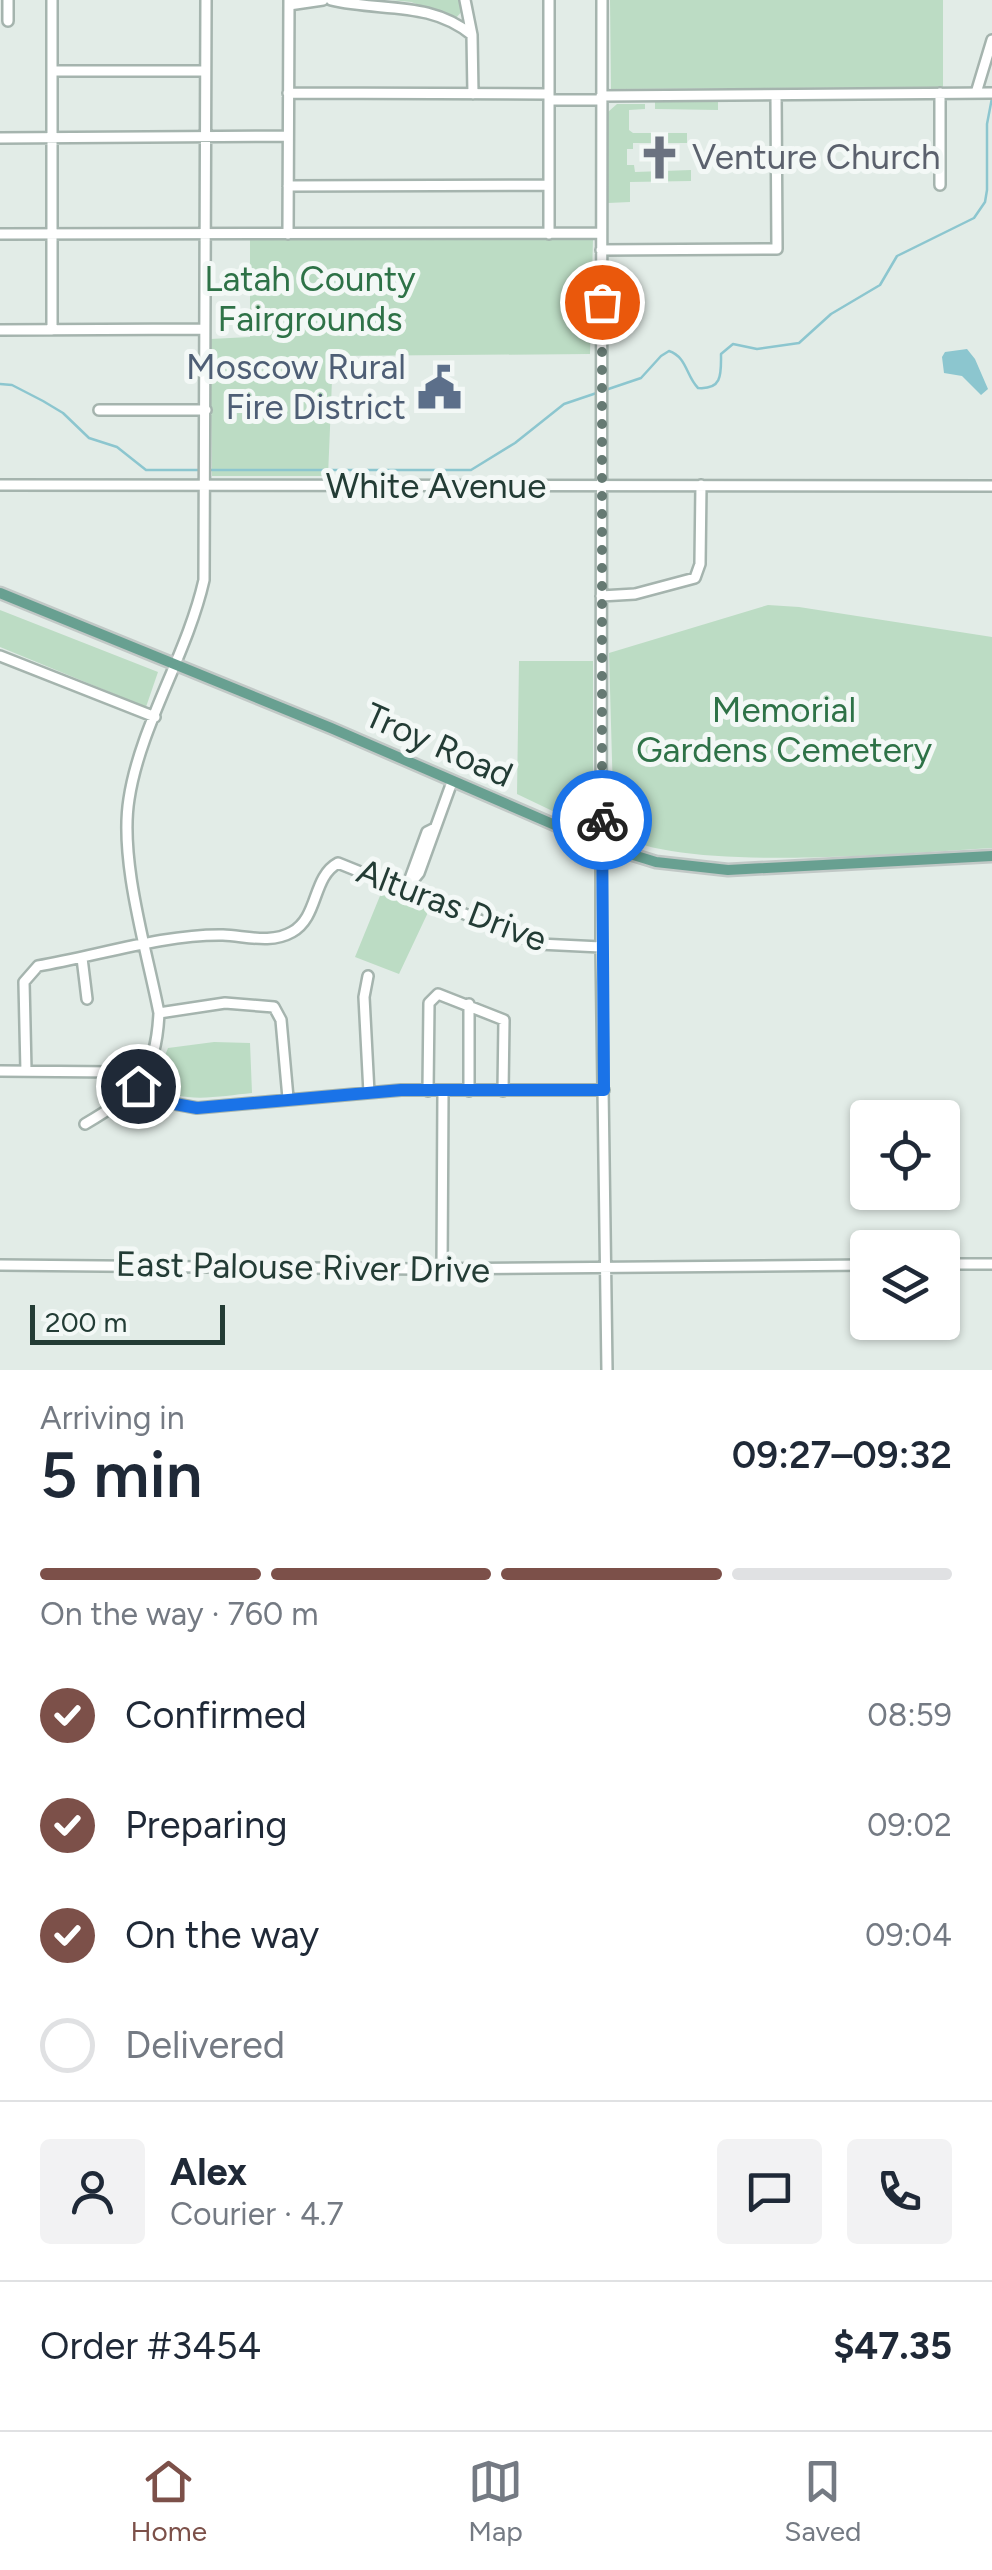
<!DOCTYPE html>
<html lang="en">
<head>
<meta charset="utf-8">
<style>
  :root { --surface:#fff; --page:#f2f2f3; --text:#1f2937; --muted:#747a83; --line:#e0e1e3; --accent:#7c5049 }
  body { margin:0; font-family:Figtree,sans-serif; background:var(--page); color:var(--text); height:100vh; display:flex; flex-direction:column; font-size:38px; white-space:nowrap }
  * { box-sizing:border-box; margin:0 }
  p { font-size:32px; color:var(--muted) }
  .icon { flex:none; width:55px; height:55px; fill:none; stroke:currentColor; stroke-width:2; stroke-linecap:round; stroke-linejoin:round }
  .map { position:relative; height:1370px; overflow:hidden }
  .drawer { display:flex; flex-direction:column; background:var(--surface); flex:1 }
  .drawer>* { flex:none }
  .controls { position:absolute; left:850px; top:1100px; display:grid; gap:20px }
  .controls a { display:grid; place-items:center; width:110px; height:110px; border-radius:10px; background:var(--surface); box-shadow:0 2px 8px #0004; font-size:50px }
  .scale { position:absolute; left:30px; bottom:25px; width:195px; box-sizing:border-box; padding-left:10px; border:5px solid #233c35; border-top:0; font-size:28px; line-height:35px; white-space:nowrap; color:#233c35; -webkit-text-stroke:8px #f3f8f6; paint-order:stroke }
  .pin { position:absolute; display:grid; place-items:center; width:85px; height:85px; color:#fff; margin:-42px; border:5px solid #fff; border-radius:50%; box-shadow:0 2px 10px #0007 }
  .courier { position:absolute; display:grid; place-items:center; width:100px; height:100px; margin:-50px; border:8px solid #1a73e8; border-radius:50%; background:#fff; color:#222; box-shadow:0 2px 12px #0007 }
  .head em { font-style:normal; font-weight:600 }
  .head div { display:flex; flex-direction:column-reverse }
  .head { display:flex; align-items:center; justify-content:space-between; height:170px; padding:0 40px }
  h1 { font-size:65px; font-weight:600; line-height:75px }
  .bar { display:grid; grid-template-columns:repeat(4,1fr); gap:15px 10px; align-content:center; height:120px; padding:0 40px }
  .bar i { height:12px; border-radius:8px; background:var(--line) }
  .bar .active { background:var(--accent) }
  .bar p { grid-column:span 4 }
  .line { display:flex; align-items:center; gap:25px; padding:0 40px; border-top:2px solid var(--line) }
  .line div { flex:1 }
  .round { display:grid; place-items:center; flex:none; width:105px; height:105px; border-radius:10px; background:var(--page) }
  ol { padding:0 40px; list-style:none }
  li { display:flex; align-items:center; gap:30px; height:110px }
  li p { margin-inline-start:auto }
  li .icon { padding:10px; border-radius:50%; background:var(--accent); color:#fff; stroke-width:4 }
  li:last-child { color:var(--muted) }
  li i { width:55px; height:55px; border:5px solid var(--line); border-radius:50% }
  .tabs { display:flex; justify-content:space-around; align-items:center; height:140px; border-top:2px solid var(--line); background:var(--surface); font-size:28px; color:var(--muted) }
  .tabs a { display:grid; justify-items:center; gap:5px }
  .tabs .active { color:var(--accent) }
  .map>svg:first-child { display:block }
  .green { fill:#bcdcc4 }
  .water { fill:#8cc6cf }
  .lines { fill:none; stroke-linecap:round; stroke-linejoin:round }
  .stream { stroke:#8cc6cf; stroke-width:2.5 }
  .minor-casing { stroke:#a5b4ae; stroke-width:14 }
  .major-casing { stroke:#c1c8c6; stroke-width:15 }
  .minor { stroke:#fff; stroke-width:9 }
  .major { stroke:#68a091; stroke-width:10 }
  .done { stroke:#667a73; stroke-width:10; stroke-dasharray:0 18 }
  .route { stroke:#1a73e8; stroke-width:12 }
  .labels { text-anchor:middle; stroke-width:10; stroke-linejoin:round; paint-order:stroke }
  .worship-label { font-size:35px; fill:#5b616d; stroke:#f3f8f6; text-anchor:start }
  .park-label { font-size:35px; fill:#2e7247; stroke:#f3f8f6 }
  .service-label { font-size:35px; fill:#4e5e75; stroke:#f3f8f6; text-anchor:end }
  .street-label { font-size:35px; fill:#233c35; stroke:#f3f8f6 }
</style>
</head>
<body>
<div class="map">
<svg width="992" height="1370" viewBox="0 0 992 1370">
  <rect width="100%" height="100%" fill="#e2ece7"/>
  <!-- green -->
  <path class="green" d="M391,0H459L463,10L456,18L411,2Z
    M610,0H943V87L611,89Z
    M718,100V110L655,109V101Z
    M617,104H645V109L629,110V130L633,133H687V143H633V149H627V165H634L635,172L691,170V181L630,182V202L608,203V112Z
    M593,239L590,354L333,356L328,476H212L210,339L250,337V240Z
    M768,605L799,607L992,637V848C919,852 662,876 614,830L609,653Z
    M0,610L158,672L146,707L0,647Z
    M519,661H593V821L586,827L517,794Z
    M384,886L431,906L399,974L355,957Z
    M214,1042L250,1043L252,1093C219,1096 182,1105 153,1085L168,1048Z"/>
  <!-- water -->
  <path class="water" d="M967,349L975,359L988,389L981,395L962,376L944,373L942,357L945,352Z"/>
  <g class="lines">
    <!-- stream -->
    <path class="stream" d="M0,384L12,385L43,401L63,413L89,438L117,447L146,470H471L515,443L564,404L641,378L661,356L669,351C687,357 686,376 698,388C723,390 721,373 721,354L733,344L757,349L799,343L831,314L880,285L897,256L974,218L985,202L987,190V124L992,98"/>
    <defs>
      <path id="minor" d="M52,0V330
        M331,0C380,12 429,0 472,35
        M465,0L472,35L473,94
        M549,0V234
        M602,0L601,947L607,1370
        M289,5L323,0
        M8,21V0
        M52,71H205
        M288,93L549,94
        M940,93V185
        M976,93L992,40
        M601,96L992,93
        M549,100H602
        M0,138L288,136
        M288,186L549,185
        M0,234L601,233
        M288,234L289,0
        M601,250L777,249L776,95
        M0,330L204,329
        M99,410H206
        M0,485L992,486
        M601,596L635,594L695,578L700,564L701,485
        M0,656L155,717
        M408,884L427,832L433,829
        M406,889L419,873L452,782
        M82,958L87,999
        M368,976L364,997L369,1093
        M159,1013L225,1003L274,1007L281,1020L288,1098
        M0,1071L116,1072L165,1102L197,1108L401,1090H604
        M26,1071L24,982L38,966C97,956 164,934 223,935C246,936 271,944 292,932C319,917 312,877 338,863L539,944L601,947
        M428,1091L429,1003L438,994L504,1020L503,1091
        M469,1091V1004
        M85,1124C136,1094 156,1076 159,1013C147,951 119,861 129,799C140,726 187,655 204,580L206,0
        M942,1264H992
        M0,1265L419,1269L868,1265
        M442,1269L443,1091"/>
      <path id="major" d="M0,593L331,728L601,845L656,862L728,870L992,856"/>
    </defs>
    <!-- minor casing -->
    <use href="#minor" class="minor-casing"/>
    <!-- major casing -->
    <use href="#major" class="major-casing"/>
    <!-- minor -->
    <use href="#minor" class="minor"/>
    <!-- major -->
    <use href="#major" class="major"/>
  </g>
  <g class="lines">
    <!-- done -->
    <path class="done" d="M602,820V302"/>
    <!-- route -->
    <path class="route" d="M138,1086L164,1102L197,1108L401,1090H604L602,820"/>
  </g>
  <!-- icons -->
  <defs>
    <symbol id="church-bare" viewBox="-9 -9 18 18"><path d="M-1.2-6h2.4v3.5h3.3v2.4h-3.3V6h-2.4V-.1h-3.3v-2.4h3.3Z" fill="#6b7280" stroke="#f3f8f6" stroke-width="2.5" paint-order="stroke"/></symbol>
    <symbol id="civic-bare" viewBox="-9 -9 18 18"><path d="M-.6-6.5H3V-4.5H.6V-3L4-1V1h2V6H-6V1h2V-1L-.6-3ZM-1.2 2.5V6h2.4V2.5Z" fill="#5c6f8a" stroke="#f3f8f6" stroke-width="2.5" paint-order="stroke"/></symbol>
  </defs>
  <g fill-rule="evenodd">
    <use href="#church-bare" x="628" y="126" width="63" height="63"/>
    <use href="#civic-bare" x="408" y="356" width="63" height="63"/>
  </g>
  <g class="labels">
    <!-- worship labels -->
    <g class="worship-label">
      <text x="692" y="169">Venture Church</text>
    </g>
    <!-- park labels -->
    <g class="park-label">
      <text x="310" y="291">Latah County<tspan x="310" dy="40">Fairgrounds</tspan></text>
      <text x="784" y="722">Memorial<tspan x="784" dy="40">Gardens Cemetery</tspan></text>
    </g>
    <!-- service labels -->
    <g class="service-label">
      <text x="406" y="379">Moscow Rural<tspan x="406" dy="40">Fire District</tspan></text>
    </g>
    <!-- street labels -->
    <g class="street-label">
      <text x="436" y="498">White Avenue</text>
      <text transform="translate(439 745) rotate(24)" y="12">Troy Road</text>
      <text transform="translate(452 905) rotate(21)" y="12">Alturas Drive</text>
      <text transform="translate(303 1267) rotate(1)" y="12">East Palouse River Drive</text>
    </g>
  </g>
</svg>
<div class="controls">
<a><svg class="icon" aria-label="locate" viewBox="0 0 24 24"><circle cx="12" cy="12" r="6"/><path d="M12 2v4M12 18v4M2 12h4M18 12h4"/></svg></a>
<a><svg class="icon" aria-label="layers" viewBox="0 0 24 24"><path d="M12 4l9 5-9 5-9-5zM3 14l9 5 9-5"/></svg></a>
</div>
<div class="scale">200 m</div>
<div class="pin" style="left:602px;top:302px;background:#ea580c"><svg class="icon" aria-label="bag" viewBox="0 0 24 24"><path d="M5 8h14l-1 12H6zM9 8a3 3 0 0 1 6 0"/></svg></div>
<div class="pin" style="left:138px;top:1086px;background:#1f2937"><svg class="icon" aria-label="home" viewBox="0 0 24 24"><path d="M3 11l9-7 9 7M6 9v11h12V9"/></svg></div>
<div class="courier" style="left:602px;top:820px"><svg class="icon" aria-label="bike" viewBox="0 0 24 24"><circle cx="6" cy="16" r="4"/><circle cx="18" cy="16" r="4"/><path d="M6 16l4-8h5l3 8M10 8l3 8H6M13 5h3"/></svg></div>
</div>
<section class="drawer">
<div class="head"><div><h1>5 min</h1><p>Arriving in</p></div><em>09:27–09:32</em></div>
<div class="bar"><i class="active"></i><i class="active"></i><i class="active"></i><i></i><p>On the way · 760 m</p></div>
<ol>
<li><svg class="icon" aria-label="check" viewBox="0 0 24 24"><path d="M5 12l5 5 9-10"/></svg>Confirmed<p>08:59</p></li>
<li><svg class="icon" aria-label="check" viewBox="0 0 24 24"><path d="M5 12l5 5 9-10"/></svg>Preparing<p>09:02</p></li>
<li><svg class="icon" aria-label="check" viewBox="0 0 24 24"><path d="M5 12l5 5 9-10"/></svg>On the way<p>09:04</p></li>
<li><i></i>Delivered</li>
</ol>
<div class="line" style="height:180px"><a class="round"><svg class="icon" aria-label="person" viewBox="0 0 24 24"><circle cx="12" cy="8" r="4"/><path d="M4 21q1-7 8-7t8 7"/></svg></a><div><b>Alex</b><p>Courier · 4.7</p></div><a class="round"><svg class="icon" aria-label="chat" viewBox="0 0 24 24"><path d="M4 5h16v11H9l-5 4z"/></svg></a><a class="round"><svg class="icon" aria-label="phone" viewBox="0 0 24 24"><path d="M5 4h4l2 5-3 2q2 4 5 5l2-3 5 2v4C11 20 4 13 5 4z"/></svg></a></div>
<div class="line" style="height:130px"><div>Order #3454</div><b>$47.35</b></div>
</section>
<nav class="tabs">
<a class="active"><svg class="icon" aria-label="home" viewBox="0 0 24 24"><path d="M3 11l9-7 9 7M6 9v11h12V9"/></svg>Home</a>
<a><svg class="icon" aria-label="map" viewBox="0 0 24 24"><path d="M3 6l6-2 6 2 6-2v14l-6 2-6-2-6 2zM9 4v14M15 6v14"/></svg>Map</a>
<a><svg class="icon" aria-label="saved" viewBox="0 0 24 24"><path d="M7 4h10v16l-5-4-5 4z"/></svg>Saved</a>
</nav>
</body>
</html>
